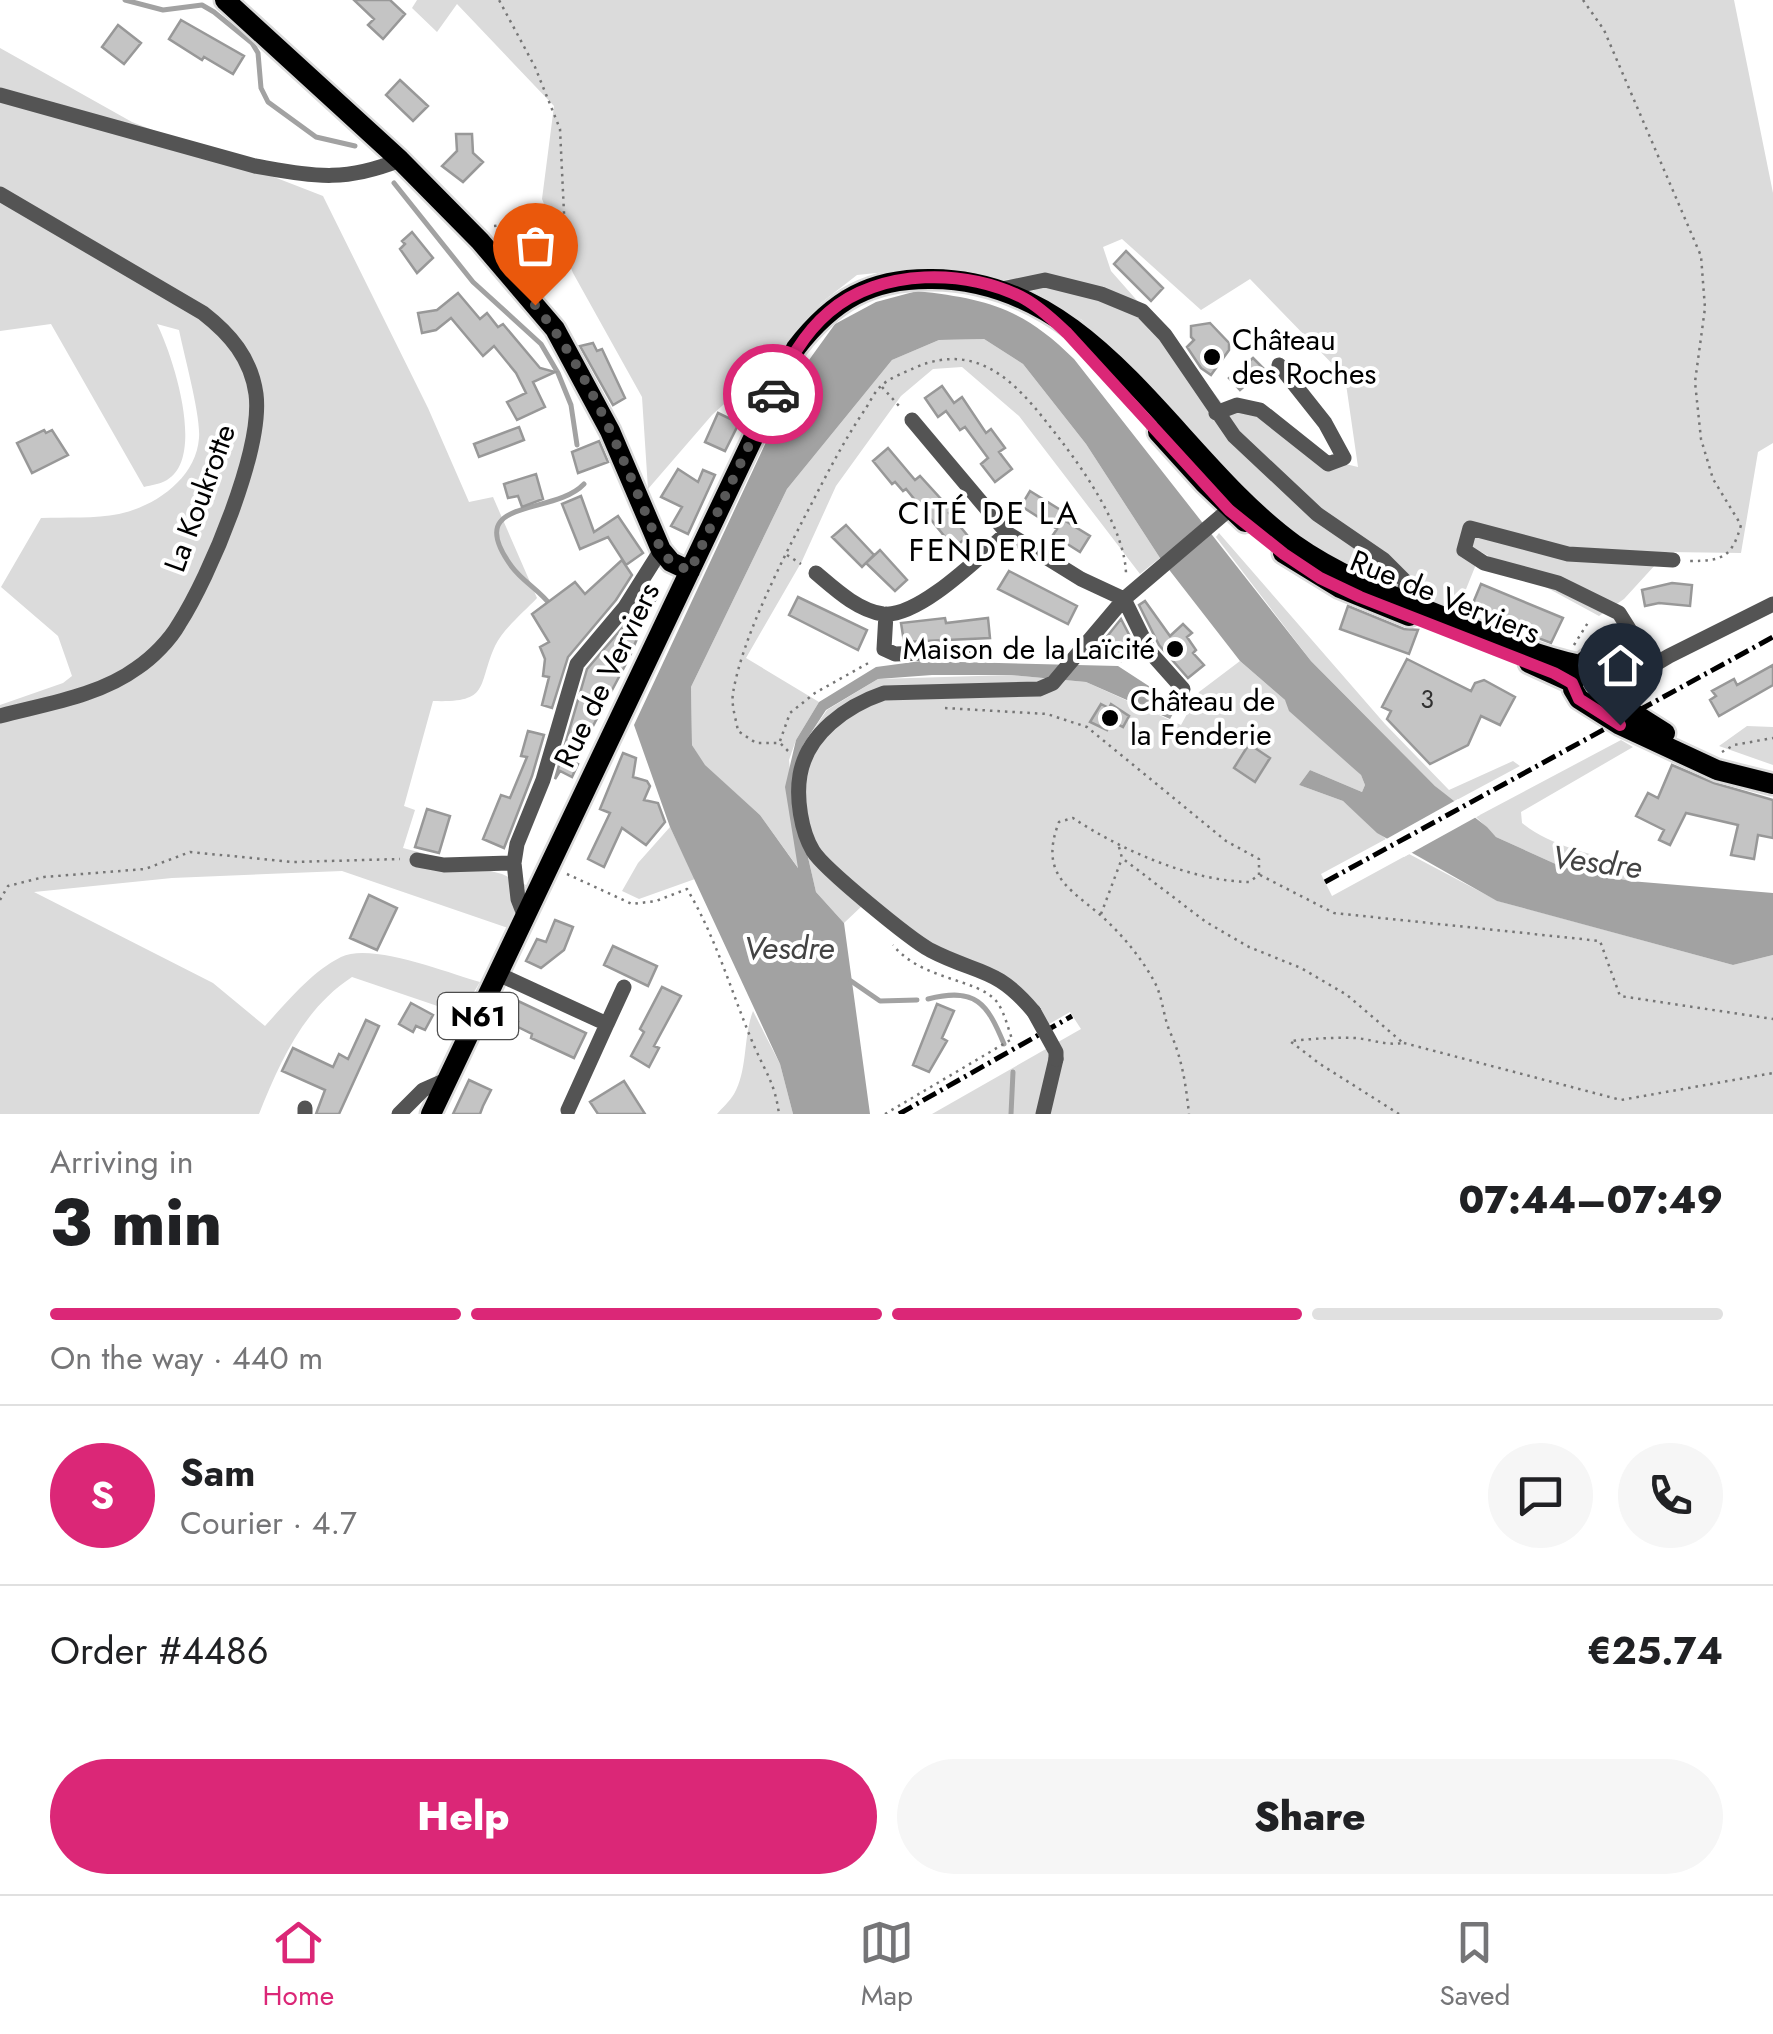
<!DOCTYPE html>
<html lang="en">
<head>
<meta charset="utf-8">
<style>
  :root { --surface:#fff; --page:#f6f6f6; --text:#202124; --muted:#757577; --line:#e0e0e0; --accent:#db2777 }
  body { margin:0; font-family:Jost,sans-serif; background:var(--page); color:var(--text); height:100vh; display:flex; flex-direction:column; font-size:38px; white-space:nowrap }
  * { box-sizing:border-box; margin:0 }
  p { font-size:32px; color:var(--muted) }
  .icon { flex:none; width:55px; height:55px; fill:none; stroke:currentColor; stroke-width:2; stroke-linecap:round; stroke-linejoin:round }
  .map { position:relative; height:1114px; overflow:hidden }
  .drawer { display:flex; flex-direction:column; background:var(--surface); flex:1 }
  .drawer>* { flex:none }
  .pin { position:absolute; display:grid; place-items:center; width:85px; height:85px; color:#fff; margin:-102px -42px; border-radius:50% 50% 50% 0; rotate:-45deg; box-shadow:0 0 10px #0007 }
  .pin .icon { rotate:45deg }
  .courier { position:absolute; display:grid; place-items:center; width:100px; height:100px; margin:-50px; border:8px solid #db2777; border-radius:50%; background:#fff; color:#222; box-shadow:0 2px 12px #0007 }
  .summary em { font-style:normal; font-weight:800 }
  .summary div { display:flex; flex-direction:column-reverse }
  .summary { display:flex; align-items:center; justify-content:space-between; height:170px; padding:0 50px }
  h1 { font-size:65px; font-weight:800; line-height:75px }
  .bar { display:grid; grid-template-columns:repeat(4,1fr); gap:15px 10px; align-content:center; height:120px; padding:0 50px }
  .bar i { height:12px; border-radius:8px; background:var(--line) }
  .bar .current { background:var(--accent) }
  .bar p { grid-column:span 4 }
  .line { display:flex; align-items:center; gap:25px; padding:0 50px; border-top:2px solid var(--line) }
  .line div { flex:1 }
  .round { display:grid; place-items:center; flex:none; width:105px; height:105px; border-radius:52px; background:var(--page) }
  .cta { display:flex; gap:20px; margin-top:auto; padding:20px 50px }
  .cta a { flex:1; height:115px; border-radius:60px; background:var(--accent); color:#fff; font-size:40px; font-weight:800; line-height:115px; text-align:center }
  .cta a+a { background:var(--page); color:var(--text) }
  .tabs { display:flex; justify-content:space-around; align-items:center; height:140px; border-top:2px solid var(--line); background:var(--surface); font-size:28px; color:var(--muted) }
  .tabs a { display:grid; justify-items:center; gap:5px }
  .tabs .current { color:var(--accent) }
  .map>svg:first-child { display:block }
  .green { fill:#dbdbdb; fill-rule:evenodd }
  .water { fill:#a2a2a2 }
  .pier { fill:#fff }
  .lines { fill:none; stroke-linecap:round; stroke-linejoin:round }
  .stream { stroke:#a2a2a2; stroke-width:5 }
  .building { fill:#c4c4c4; stroke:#989898; stroke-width:2.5 }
  .major-casing { stroke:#dbdbdb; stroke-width:25 }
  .path { stroke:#767676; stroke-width:2.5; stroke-dasharray:2.5 5; stroke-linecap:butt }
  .minor { stroke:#545454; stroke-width:15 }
  .major { stroke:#000; stroke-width:20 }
  .rail { stroke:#000; stroke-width:5; stroke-dasharray:15 5 2.5 5; stroke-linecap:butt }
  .minor-bridge { stroke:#545454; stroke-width:15 }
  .done { stroke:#595959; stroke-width:10; stroke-dasharray:0 18 }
  .route { stroke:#db2777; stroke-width:12 }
  .poi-dot { fill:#000; stroke:#fff; stroke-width:4 }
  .labels { text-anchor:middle; stroke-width:8; stroke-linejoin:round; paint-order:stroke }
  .number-label { font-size:25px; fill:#313131 }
  .shield { fill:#fff; stroke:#4c4c4c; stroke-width:2.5 }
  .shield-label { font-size:28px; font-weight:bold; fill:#000 }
  .poi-label { font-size:30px; fill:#000; stroke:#fff; text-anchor:start }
  .street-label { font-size:30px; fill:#000; stroke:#fff }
  .neighbourhood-label { font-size:32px; letter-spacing:2.5px; fill:#000; stroke:#fff }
  .water-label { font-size:32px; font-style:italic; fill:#434343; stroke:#fff }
</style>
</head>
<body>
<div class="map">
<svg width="1773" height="1114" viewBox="0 0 1773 1114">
  <rect width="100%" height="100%" fill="#fff"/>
  <!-- green -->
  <path class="green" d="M417,0H1734L1773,193V443L1758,452L1741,553L1667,552L1624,599L1599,616L1481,552L1456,614L1334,558L1249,502L1082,320L1018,281L926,268L857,275L821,303L777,356L712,415L648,489L642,397L573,273L542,199L554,106L457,4L437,32L412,8ZM1122,239L1201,310L1250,279L1345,377L1358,467L1312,456L1267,417L1224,406L1178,347L1111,271L1103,247Z
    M0,48L132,122L323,196L428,408L469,502L493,497L537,598C524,612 503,629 495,646C477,686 491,703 433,701L404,806L415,810L403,848L502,874L526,885L508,928L342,871L172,878L34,892L213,983L265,1026C287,1002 311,972 341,957C371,942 448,973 480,982L461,1014L352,977C303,1009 280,1062 259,1114H0V705L63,683L72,676L58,636L1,587L41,518C66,517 95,519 119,514C156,506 196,478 199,438C201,416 184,355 179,330L157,324C173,356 206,457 167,480C161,484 151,485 144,487L51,324L0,331Z
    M984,339L1023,364L1086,444L1160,558L1140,574L1019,416L962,367L933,369L901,396L836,486L802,561L746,658L819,702L796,740L789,760L799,869L760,815L704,765L692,745L691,687L787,489L892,360L939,340Z
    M1219,533L1385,724L1449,790L1513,761L1520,766L1453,802L1435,786L1311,661L1216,537Z
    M1240,661L1285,700L1361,775L1365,785L1362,792L1310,770L1299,785L1343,801L1386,839L1321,874L1332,896L1409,854L1498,901L1733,965L1773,955V1114H932L1081,1029L1070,1012L1037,1031L1012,991L863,905L844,923L816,892L792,788L803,745L827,710L878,679L1011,675L1086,682L1181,725L1199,692Z
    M1747,726L1773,727V765L1719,746Z
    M1621,740L1633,747L1521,812L1522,823C1550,846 1588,853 1622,863L1630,881L1560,866L1496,837L1476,817Z
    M670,827L695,879L639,899L622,891L638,863Z
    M753,1011L780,1064L793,1114H717C722,1108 730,1101 734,1094C748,1070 743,1037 753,1011Z"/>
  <!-- water -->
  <path class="water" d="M917,291C987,299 1023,308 1074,359L1311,661L1435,786L1487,827L1496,837L1560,866L1630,881L1773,893V955L1733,965L1497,901L1377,833L1343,801L1299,785L1310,770L1362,792L1365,785L1361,775L1289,711L1285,700L1240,661L1160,558L1086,444L1023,364L984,339L939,340L892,360L787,489L691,687L692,745L705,765L760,815L798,868L785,787L796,740L819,702L876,667L921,661L1118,666L1178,705L1170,719L1086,682L1011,675H932L878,679L826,710L803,745L792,788L816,892L844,923L870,1114H793L780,1064L670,827L634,725L796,378L835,324L876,302Z"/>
  <!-- pier -->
  <path class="pier" d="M1458,799L1480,815L1404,857L1381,842Z"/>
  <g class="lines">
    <!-- stream -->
    <path class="stream" d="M125,0L163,10L202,5L214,12L252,43L258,53L261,88L268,102L316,137L355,146
      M394,183L473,282L541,344L558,373L571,405L577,445
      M552,607C541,591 523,582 512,567C460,496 553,517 584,484
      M851,981L880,1001L917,1000
      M928,999C976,987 987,1003 1004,1044
      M1011,1114L1013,1072"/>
  </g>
  <!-- building -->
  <path class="building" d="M354,0H390L405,14L383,39L368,25L374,19Z
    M181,20L244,56L233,74L204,57L202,60L169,39Z
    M118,25L141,43L124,64L102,47Z
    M400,80L428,106L413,121L386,95Z
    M456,134H472L473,153L483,162L463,182L442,166L457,151Z
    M412,232L433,258L417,273L400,249L405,244L402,241Z
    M523,238L544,261L531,273L510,250Z
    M1126,251L1163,288L1151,301L1114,264Z
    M458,293L480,319L487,313L498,327L503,324L540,368L555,372L533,382L545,407L517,420L507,402L526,393L516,373L494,346L483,356L451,318L436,330L422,333L418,313L437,310Z
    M1210,323L1229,343V350L1211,375L1201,368L1187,347L1194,340L1191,337V326Z
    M593,343L597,351L602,349L625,398L613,405L580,346Z
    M1253,358L1264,369L1240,390L1229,378Z
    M942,386L954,403L962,397L986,433L991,429L1005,448L999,452L1012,469L995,482L981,464L988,458L965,427L960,430L946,411L938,417L925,398Z
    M718,413L739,423L725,451L705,442Z
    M519,427L524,440L479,457L474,444Z
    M44,430L46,433L52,430L68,455L32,473L17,443Z
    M599,441L608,462L578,473L572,452Z
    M888,448L915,480L920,476L952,511L949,513L968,536L954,548L906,489L903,491L895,482L892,484L873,461Z
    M678,469L698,482L703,470L715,475L688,534L671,526L682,507L661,497Z
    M536,474L543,499L522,507L518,496L508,498L504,484Z
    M1030,491L1067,514L1064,520L1090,536L1080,552L1053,535L1057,529L1021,506Z
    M581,496L594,532L618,516L643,553L626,565L608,537L580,549L562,504Z
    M846,525L874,555L862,567L832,537Z
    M880,550L907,580L895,591L866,563Z
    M622,560L632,575L616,600L568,657L552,708L542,705L549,677L543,676L545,659L540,647L549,642L532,614L575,582L585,594Z
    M1009,571L1077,606L1068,624L998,589Z
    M1672,583L1692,585L1690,606L1659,603L1645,606L1642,590Z
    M1481,584L1563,618L1551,643L1538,638L1540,632L1512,621L1509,626L1496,620L1499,615L1473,603Z
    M648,591L657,598L633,629L639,634L629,658L574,762L578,764L572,777L560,771L555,779L587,669L634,614Z
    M798,597L867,630L858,650L789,615Z
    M1145,601L1170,636L1183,624L1192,633L1187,637L1196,650L1193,653L1204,665L1188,678L1159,645L1139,605Z
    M1348,606L1404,629L1418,630L1409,654L1340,629Z
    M945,618L946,623L988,618L990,638L904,642L901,623Z
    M1121,619L1135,646L1121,661L1101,644Z
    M1407,659L1471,691L1475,683L1484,680L1515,697L1500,725L1481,716L1468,745L1430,764L1387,719L1391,711L1382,707Z
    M1773,665V685L1719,716L1710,700L1716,696L1712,691L1734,679L1737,685Z
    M1101,704L1109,708L1111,704L1129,716L1123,727L1111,721L1107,730L1090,722Z
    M528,731L544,735L532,776L504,848L483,839L501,795L510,798L527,757L521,756Z
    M1249,744L1270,758L1255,782L1234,768Z
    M623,753L636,758L633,777L647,781L650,786L644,800L658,803L665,822L646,845L622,828L604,867L588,859L610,813L600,809Z
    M1672,765L1714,783L1773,800V838L1758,835L1754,859L1731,855L1738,825L1686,813L1670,845L1659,840L1664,830L1636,816L1648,793L1658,798Z
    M427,809L450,816L439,853L415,847Z
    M369,895L397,908L377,950L350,938Z
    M555,920L573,927L564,950L541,968L526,961L537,939L546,942Z
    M613,946L657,966L648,986L604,965Z
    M662,987L681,996L654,1046L659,1048L649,1067L631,1056L644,1032L640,1029Z
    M518,1001L586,1033L574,1058L531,1038L532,1034L516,1026L518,1022L510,1019Z
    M411,1003L433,1015L425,1030L416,1026L413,1032L399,1024Z
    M937,1004L954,1011L942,1038L947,1041L929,1072L913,1065Z
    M366,1020L379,1026L339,1114H316L325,1090L282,1071L293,1048L333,1067L339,1054L348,1059Z
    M469,1080L491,1090L483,1106L480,1114H453Z
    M624,1081L645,1114H598L590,1102Z"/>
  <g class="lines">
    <defs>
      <path id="major" d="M225,0L400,160L480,241L555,329L610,431L661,550L671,562L690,571
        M1158,432L1205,484L1245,522
        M1283,553L1340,588L1409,616
        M1529,663L1573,683
        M1619,693L1627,709L1665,733
        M1595,706L1614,700L1622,684L1617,668L1603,658L1586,660L1574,673L1573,689L1579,699L1620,725L1717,770L1773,784
        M431,1114L796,348C833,300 871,278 932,279C1097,280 1174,457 1294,544C1339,576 1393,596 1444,617C1488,635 1533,655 1580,665"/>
    </defs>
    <!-- major casing -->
    <use href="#major" class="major-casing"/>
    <!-- path -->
    <path class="path" d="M1583,0L1604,30L1701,256L1705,308L1695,382L1701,439L1713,479L1741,525C1732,557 1723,561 1690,561
      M494,226L513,224L547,252H556L565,234L560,129L535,67L499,0
      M882,387L900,407
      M787,555L801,564
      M1574,645L1589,621
      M945,708L1047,714L1087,727L1226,841L1259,859V875L1249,882C1191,881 1121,850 1073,818L1059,822C1036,881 1078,891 1112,926C1128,942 1143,961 1154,981C1163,997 1163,1016 1170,1032C1182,1058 1186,1085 1189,1114
      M780,741L790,713L815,693L872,661
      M788,751L780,743H756L738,731C736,719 731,705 733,693C742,639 779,567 804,518C823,482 841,445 864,411C869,404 874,392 881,386C889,378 904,373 914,368C985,337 1024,393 1062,442C1088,476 1127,534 1126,577
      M1722,752L1734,745L1773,738
      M1119,847L1122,858L1206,922L1249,947L1301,968L1347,995L1403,1043C1386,1046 1371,1039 1355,1038C1333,1037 1312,1039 1290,1041L1320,1064L1399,1114
      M567,874L632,904L656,901L687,889C717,939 732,995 755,1048C767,1075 775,1084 779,1114
      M1260,875L1334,913L1600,941L1620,996L1773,1019
      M0,900L8,886L44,877L145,869L190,852L293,862L400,859
      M1101,914L1121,861
      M1404,1043L1621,1100L1773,1073
      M885,1114L1012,1039C1008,1028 1004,1011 997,1002C978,978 922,981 893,945"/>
    <!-- minor -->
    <path class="minor" d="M0,95L255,166C314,176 342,183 400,160
      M0,194L203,313C230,334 251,358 256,394C263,449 210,576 179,624C170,640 152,658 137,668C99,696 45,704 0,716
      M1002,289L1045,280L1101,294L1142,311L1165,335L1234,436L1317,514L1384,560L1406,582L1403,600
      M1216,413L1237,405L1260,410L1328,464L1344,458L1325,423L1279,365
      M912,420L1007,533L1081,579L1124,599
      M816,573C835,589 857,610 883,614C919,618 980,556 1007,533
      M1124,599L1150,652L1183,689
      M886,614L884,649L895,654L979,651
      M1646,656L1619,613L1558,583L1484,563L1464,550L1470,528L1568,554L1673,560
      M1603,658L1615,660L1653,654
      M1622,684L1669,656L1773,604
      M417,860L444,865L514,863
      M525,917L518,899L514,863L517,844L543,780L577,664L625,607L661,550
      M498,974L607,1024L568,1110
      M1034,1012C996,966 978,975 930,950C910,939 824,869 813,851C801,831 796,798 800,775C807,734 846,706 884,693L1039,689L1053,683L1124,599L1239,501
      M607,1024L624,987
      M305,1108V1114
      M399,1114L423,1090L448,1079
      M1043,1114L1056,1059"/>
    <!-- major -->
    <use href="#major" class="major"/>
    <!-- rail -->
    <path class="rail" d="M1325,882L1773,637
      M899,1114L1072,1016"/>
    <!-- minor-bridge -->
    <path class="minor-bridge" d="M1034,1012L1056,1052V1059"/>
  </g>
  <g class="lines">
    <!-- done -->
    <path class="done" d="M535,305C593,376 626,467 661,550L671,562L690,571L773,394"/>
    <!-- route -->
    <path class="route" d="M773,394C788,363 803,334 829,312C879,268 969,268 1025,299C1041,308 1054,321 1067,333L1229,510L1284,554L1320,578L1360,597L1554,673L1572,683L1579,699L1620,725"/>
  </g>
  <!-- markers -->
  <g class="poi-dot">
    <circle cx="1212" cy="357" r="10"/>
    <circle cx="1175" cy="649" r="10"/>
    <circle cx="1110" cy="718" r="10"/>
  </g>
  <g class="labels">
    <!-- number labels -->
    <g class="number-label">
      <text x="1427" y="708">3</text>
    </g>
    <!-- shield labels -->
    <rect class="shield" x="438" y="993" width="80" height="46" rx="8"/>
    <g class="shield-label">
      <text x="478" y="1026">N61</text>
    </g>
    <!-- poi labels -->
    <g class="poi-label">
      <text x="1232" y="350">Château<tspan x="1232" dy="34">des Roches</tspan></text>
      <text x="1155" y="659" text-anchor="end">Maison de la Laïcité</text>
      <text x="1130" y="711">Château de<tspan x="1130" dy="34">la Fenderie</tspan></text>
    </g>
    <!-- street labels -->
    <g class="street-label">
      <text transform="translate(200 498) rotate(-70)" y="10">La Koukrotte</text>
      <text transform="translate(1445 597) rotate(22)" y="10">Rue de Verviers</text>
      <text transform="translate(607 675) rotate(-64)" y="10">Rue de Verviers</text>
    </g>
    <!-- neighbourhood labels -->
    <g class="neighbourhood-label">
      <text x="989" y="524">CITÉ DE LA<tspan x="989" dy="37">FENDERIE</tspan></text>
    </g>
    <!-- water labels -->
    <g class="water-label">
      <text transform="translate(1597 862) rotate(7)" y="11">Vesdre</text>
      <text x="789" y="959">Vesdre</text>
    </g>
  </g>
</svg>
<div class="pin" style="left:535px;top:305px;background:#ea580c"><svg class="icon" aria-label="bag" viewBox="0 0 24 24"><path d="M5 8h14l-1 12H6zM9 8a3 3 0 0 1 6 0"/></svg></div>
<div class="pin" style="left:1620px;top:725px;background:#1f2937"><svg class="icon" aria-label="home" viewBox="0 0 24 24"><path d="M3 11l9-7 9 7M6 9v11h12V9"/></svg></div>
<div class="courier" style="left:773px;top:394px"><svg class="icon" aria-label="car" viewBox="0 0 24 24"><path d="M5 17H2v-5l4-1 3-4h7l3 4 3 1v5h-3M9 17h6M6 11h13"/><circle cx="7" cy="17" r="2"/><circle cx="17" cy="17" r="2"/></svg></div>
</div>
<section class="drawer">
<div class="summary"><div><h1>3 min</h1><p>Arriving in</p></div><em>07:44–07:49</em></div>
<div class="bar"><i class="current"></i><i class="current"></i><i class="current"></i><i></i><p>On the way · 440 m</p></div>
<div class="line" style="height:180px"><b class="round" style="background:var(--accent);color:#fff">S</b><div><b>Sam</b><p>Courier · 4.7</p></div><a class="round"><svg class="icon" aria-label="chat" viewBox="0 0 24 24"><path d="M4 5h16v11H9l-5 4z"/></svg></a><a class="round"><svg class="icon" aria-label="phone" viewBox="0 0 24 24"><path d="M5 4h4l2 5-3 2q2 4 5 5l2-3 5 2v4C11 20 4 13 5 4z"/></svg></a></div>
<div class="line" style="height:130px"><div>Order #4486</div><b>€25.74</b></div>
<div class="cta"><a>Help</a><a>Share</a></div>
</section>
<nav class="tabs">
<a class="current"><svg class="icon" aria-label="home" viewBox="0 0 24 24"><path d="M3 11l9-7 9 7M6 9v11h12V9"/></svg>Home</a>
<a><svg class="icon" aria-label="map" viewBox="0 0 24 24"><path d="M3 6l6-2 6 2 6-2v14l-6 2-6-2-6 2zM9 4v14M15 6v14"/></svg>Map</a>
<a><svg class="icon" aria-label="saved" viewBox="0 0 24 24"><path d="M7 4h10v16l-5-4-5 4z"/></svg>Saved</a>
</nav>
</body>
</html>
